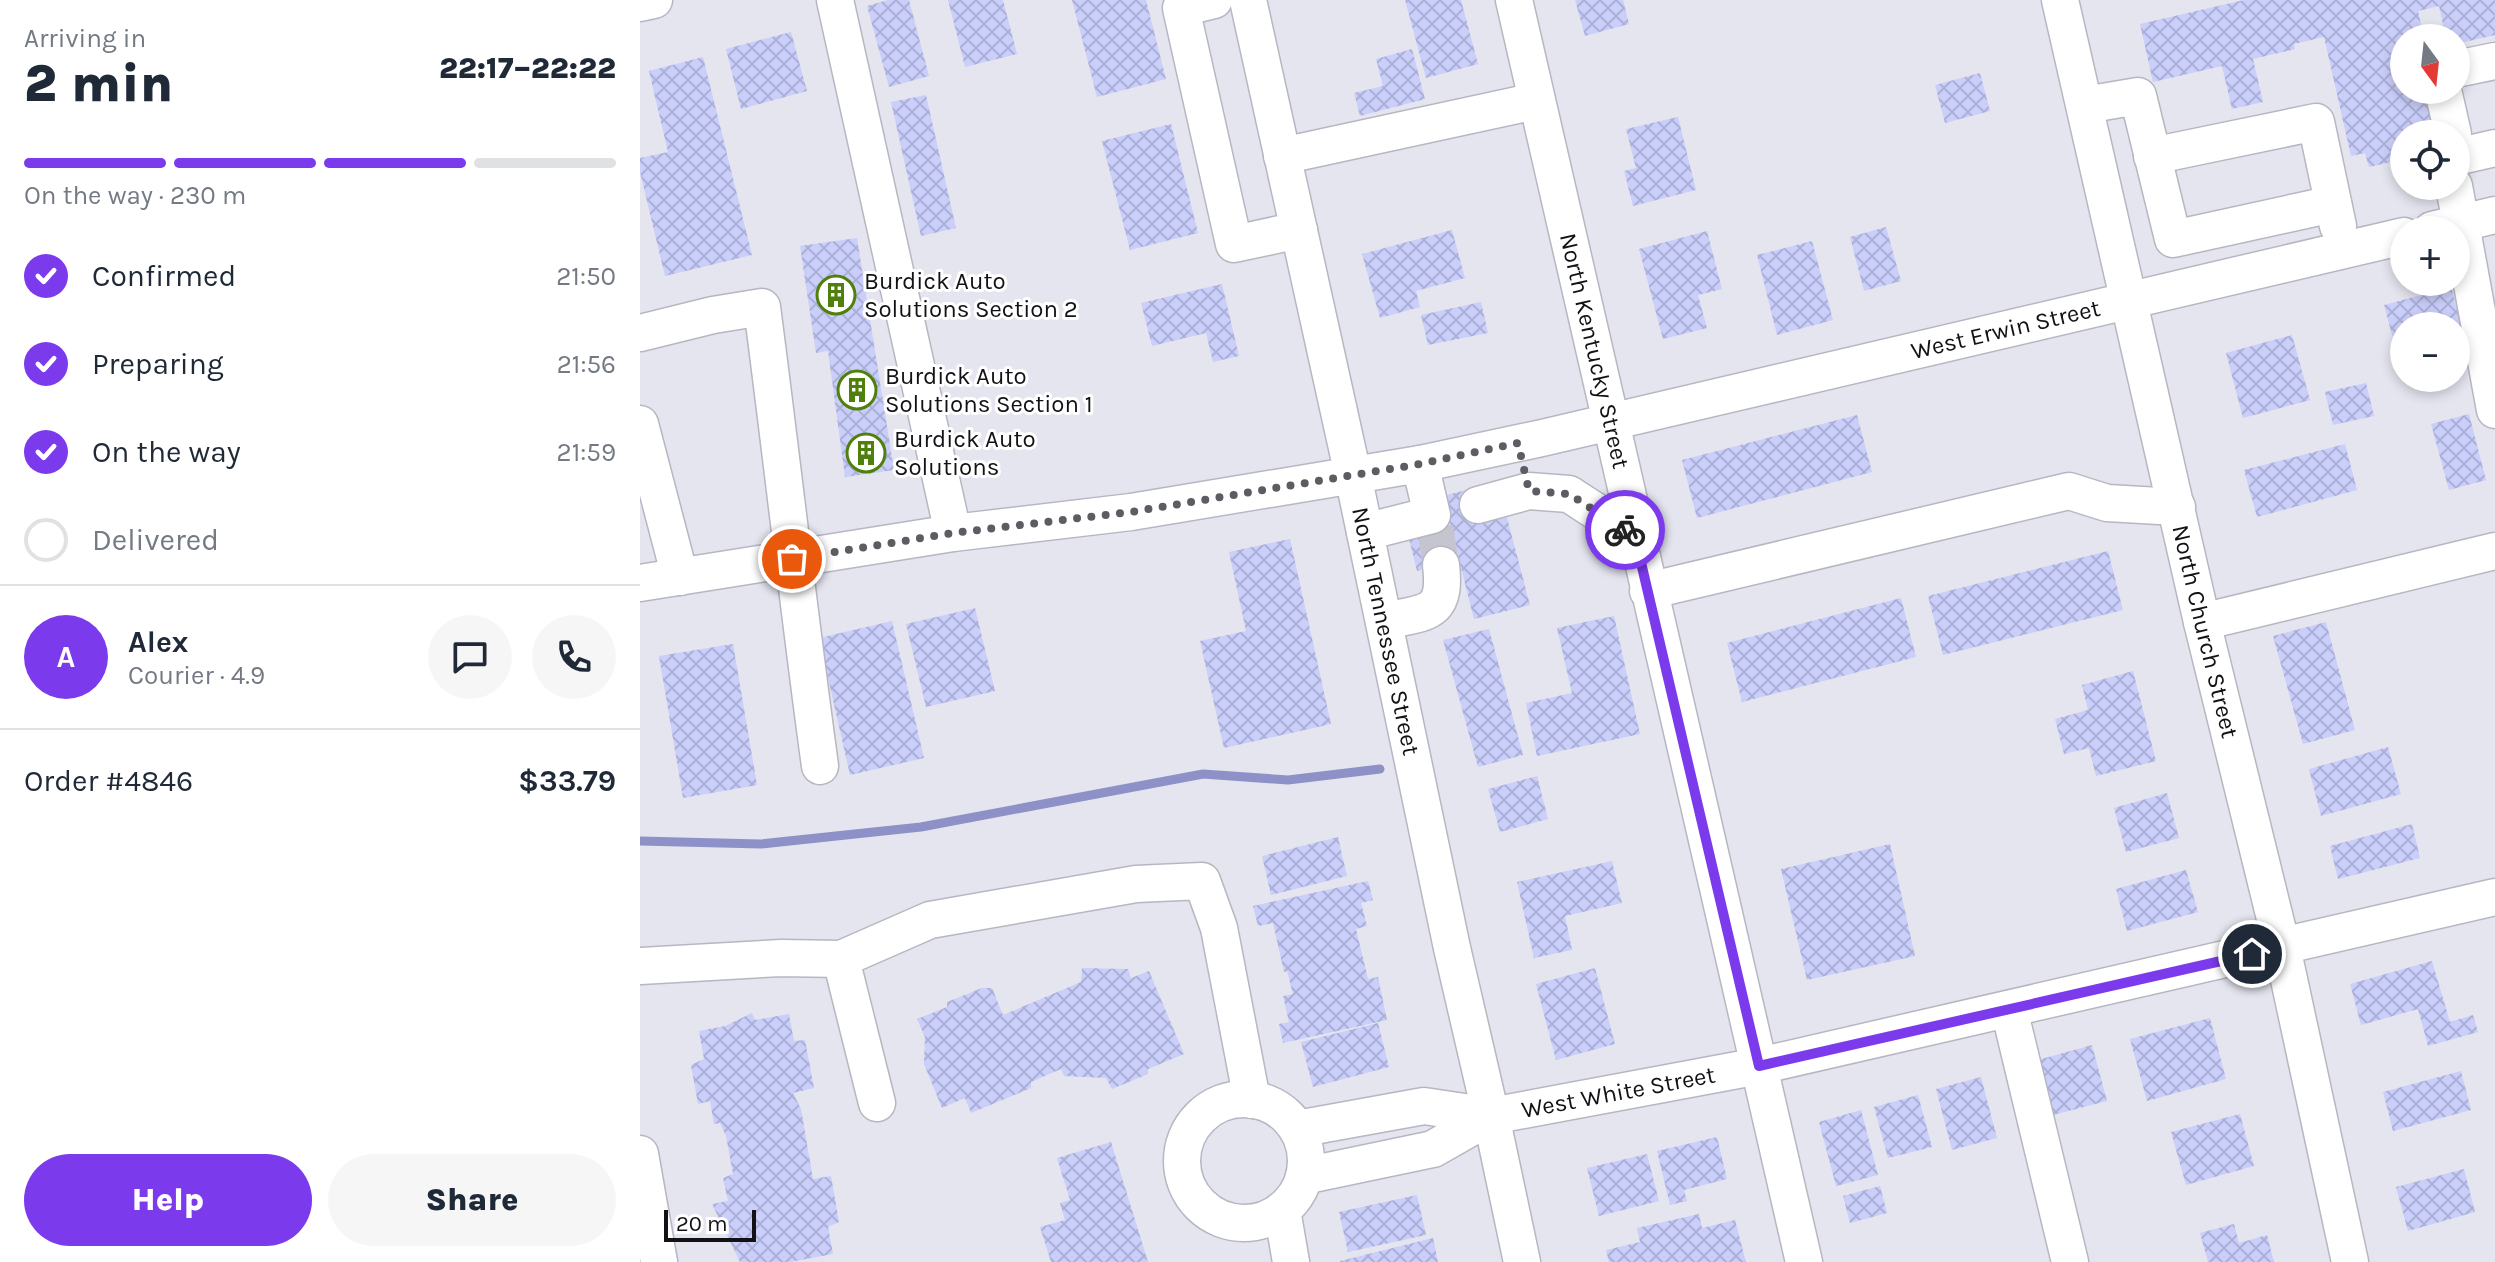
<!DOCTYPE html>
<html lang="en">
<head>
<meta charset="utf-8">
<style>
  :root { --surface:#fff; --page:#f6f6f7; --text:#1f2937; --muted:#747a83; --line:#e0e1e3; --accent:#7c3aed }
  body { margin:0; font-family:Karla,sans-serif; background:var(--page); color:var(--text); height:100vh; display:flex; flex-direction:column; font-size:30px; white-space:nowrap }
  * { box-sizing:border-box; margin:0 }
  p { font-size:26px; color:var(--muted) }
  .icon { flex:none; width:44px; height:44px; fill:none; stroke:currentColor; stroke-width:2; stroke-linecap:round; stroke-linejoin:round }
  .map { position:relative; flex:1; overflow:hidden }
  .drawer { display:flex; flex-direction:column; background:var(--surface); width:640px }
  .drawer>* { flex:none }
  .needle { width:52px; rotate:165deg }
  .buttons { position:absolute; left:1750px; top:24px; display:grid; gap:16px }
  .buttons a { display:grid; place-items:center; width:80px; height:80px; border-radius:50%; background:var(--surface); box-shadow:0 4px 12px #0003; font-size:40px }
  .scale { position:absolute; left:24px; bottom:20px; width:92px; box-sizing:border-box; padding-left:8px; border:4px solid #121216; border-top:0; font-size:22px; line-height:28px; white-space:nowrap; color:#121216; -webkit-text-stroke:6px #fff; paint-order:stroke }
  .pin { position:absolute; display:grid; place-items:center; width:68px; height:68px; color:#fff; margin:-34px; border:4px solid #fff; border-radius:50%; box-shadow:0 2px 8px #0007 }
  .courier { position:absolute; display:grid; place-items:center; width:80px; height:80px; margin:-40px; border:6px solid #7c3aed; border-radius:50%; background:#fff; color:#222; box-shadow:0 2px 10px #0007 }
  .summary em { font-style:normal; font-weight:800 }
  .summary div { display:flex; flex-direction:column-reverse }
  .summary { display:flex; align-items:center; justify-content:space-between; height:136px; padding:0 24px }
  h1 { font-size:52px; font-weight:800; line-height:60px }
  .bar { display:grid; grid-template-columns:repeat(4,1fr); gap:12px 8px; align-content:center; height:96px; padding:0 24px }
  .bar i { height:10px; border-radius:6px; background:var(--line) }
  .bar .on { background:var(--accent) }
  .bar p { grid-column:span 4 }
  .line { display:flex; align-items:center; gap:20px; padding:0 24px; border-top:2px solid var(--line) }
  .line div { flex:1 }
  .round { display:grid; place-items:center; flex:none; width:84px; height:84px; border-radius:42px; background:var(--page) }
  ol { padding:0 24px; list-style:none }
  li { display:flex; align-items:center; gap:24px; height:88px }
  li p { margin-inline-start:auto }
  li .icon { padding:8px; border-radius:50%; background:var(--accent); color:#fff; stroke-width:4 }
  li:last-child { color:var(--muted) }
  li i { width:44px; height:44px; border:4px solid var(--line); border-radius:50% }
  .primary-button { display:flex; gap:16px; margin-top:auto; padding:16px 24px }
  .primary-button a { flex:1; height:92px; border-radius:48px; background:var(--accent); color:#fff; font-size:32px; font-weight:800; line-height:92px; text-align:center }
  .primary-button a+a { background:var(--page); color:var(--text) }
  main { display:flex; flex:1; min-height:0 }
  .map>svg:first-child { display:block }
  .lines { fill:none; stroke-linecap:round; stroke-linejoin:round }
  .stream { stroke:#8e91c7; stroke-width:9 }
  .building { fill:url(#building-cross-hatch) }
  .minor-tunnel { stroke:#c4c5ce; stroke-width:36; stroke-dasharray:36 18; stroke-linecap:butt }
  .minor-casing { stroke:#b6b7c1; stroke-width:39 }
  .minor { stroke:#fff; stroke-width:36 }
  .done { stroke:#5c5c62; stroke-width:8; stroke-dasharray:0 14.4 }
  .route { stroke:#7c3aed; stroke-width:10 }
  .labels { text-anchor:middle; stroke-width:6; stroke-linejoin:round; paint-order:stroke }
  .poi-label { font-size:24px; fill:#121216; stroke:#fff; text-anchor:start }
  .street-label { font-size:24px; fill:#121216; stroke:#fff }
</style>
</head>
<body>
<main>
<section class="drawer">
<div class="summary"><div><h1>2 min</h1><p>Arriving in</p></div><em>22:17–22:22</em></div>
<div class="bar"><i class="on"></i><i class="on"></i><i class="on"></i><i></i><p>On the way · 230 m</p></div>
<ol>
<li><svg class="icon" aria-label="check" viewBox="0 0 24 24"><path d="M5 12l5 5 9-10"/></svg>Confirmed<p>21:50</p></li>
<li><svg class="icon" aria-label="check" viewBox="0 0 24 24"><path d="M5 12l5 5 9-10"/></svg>Preparing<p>21:56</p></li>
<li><svg class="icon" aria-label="check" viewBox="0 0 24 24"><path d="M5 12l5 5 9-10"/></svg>On the way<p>21:59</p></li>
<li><i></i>Delivered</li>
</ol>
<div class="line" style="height:144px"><b class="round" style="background:var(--accent);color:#fff">A</b><div><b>Alex</b><p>Courier · 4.9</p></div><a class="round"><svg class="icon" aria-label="chat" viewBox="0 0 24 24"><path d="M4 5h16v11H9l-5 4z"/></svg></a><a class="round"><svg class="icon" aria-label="phone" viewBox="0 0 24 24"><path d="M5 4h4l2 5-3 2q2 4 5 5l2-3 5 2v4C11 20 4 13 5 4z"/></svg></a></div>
<div class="line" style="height:104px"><div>Order #4846</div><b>$33.79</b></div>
<div class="primary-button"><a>Help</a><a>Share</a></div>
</section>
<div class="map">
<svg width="1855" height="1262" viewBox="0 0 1855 1262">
  <defs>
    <pattern id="building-cross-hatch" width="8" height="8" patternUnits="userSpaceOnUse" patternTransform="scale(2)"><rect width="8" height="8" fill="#cacefb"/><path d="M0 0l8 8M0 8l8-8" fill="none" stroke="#acb0d6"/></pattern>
  </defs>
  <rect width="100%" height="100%" fill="#e4e5ef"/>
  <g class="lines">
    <!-- stream -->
    <path class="stream" d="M0,841L121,844L281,827L563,774L648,780L740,769"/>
  </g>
  <!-- building -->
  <path class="building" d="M248,0H269L289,76L249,87L227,6Z
    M308,0H363L377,54L325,67Z
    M432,0H506L526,79L457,97Z
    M765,0H821L838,64L786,78Z
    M935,0H983L989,24L945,36Z
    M1604,0H1855V35L1816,44V38H1806L1799,6L1778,11L1784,38H1764V90H1796L1806,134H1764V159L1729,167L1725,153L1711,156L1684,37L1654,44L1655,49L1613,59L1623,102L1592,109L1582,66L1513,82L1500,24Z
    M151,32L167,91L101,109L86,49Z
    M772,49L785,99L720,116L714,93L743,86L736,59Z
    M63,57L112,255L25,276L0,172V158L28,152L9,71Z
    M1340,73L1350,111L1305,123L1295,85Z
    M286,95L316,228L281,236L251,102Z
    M1038,117L1056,190L993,206L984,171L996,168L986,129Z
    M531,124L558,233L490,250L462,141Z
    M1246,227L1261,281L1224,291L1210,237Z
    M812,230L825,278L776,291L780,307L740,318L722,254Z
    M1067,231L1082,289L1058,295L1067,328L1023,339L999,249Z
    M217,238L254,470L205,477L188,351L176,353L160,246Z
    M1172,241L1193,320L1137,335L1117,255Z
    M582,284L599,356L573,362L566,333L512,346L501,303Z
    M1811,287L1823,332L1816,334V326H1764V348L1756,350L1744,305Z
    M841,302L848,333L788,345L781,315Z
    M1652,335L1670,400L1603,418L1586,353Z
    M1726,383L1734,416L1693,425L1685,392Z
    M1829,414L1846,480L1809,490L1791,424Z
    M1217,415L1232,472L1057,518L1042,460Z
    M1705,444L1717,490L1617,517L1604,470Z
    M834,488L866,514L890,605L834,619L819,560L777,571L768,535L810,524L803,496Z
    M650,539L691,724L584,748L560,641L606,631L589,552Z
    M1468,551L1483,610L1303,655L1288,596Z
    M1261,598L1276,657L1102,702L1087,643Z
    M335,608L355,691L286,707L266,624Z
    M974,616L1000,734L897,756L886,703L932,693L917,628Z
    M252,621L284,758L210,775L179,638Z
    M1686,622L1715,730L1663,744L1633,636Z
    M849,629L883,755L838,767L803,640Z
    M93,644L117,785L43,798L19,656Z
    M1493,671L1516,761L1456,776L1449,748L1424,754L1415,719L1448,710L1442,685Z
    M1748,747L1761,794L1681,816L1669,769Z
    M897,776L908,819L860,832L848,789Z
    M1527,793L1539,838L1486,852L1474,808Z
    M1772,824L1780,858L1698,879L1690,846Z
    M698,837L707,876L631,895L622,856Z
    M1250,844L1275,956L1167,980L1141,869Z
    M972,861L982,903L925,916L932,950L894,958L877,882Z
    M1546,870L1558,912L1487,931L1476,889Z
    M728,881L733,900L721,903L727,926L716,929L728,979L738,977L747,1020L643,1043L639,1024L649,1022L643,996L653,994L647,971L644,972L633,923L618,926L613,906Z
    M1792,961L1810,1022L1833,1015L1838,1032L1788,1046L1778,1009L1721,1025L1710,984Z
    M442,968L488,969L491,978L509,971L544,1054L508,1069V1074L472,1089L466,1078L424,1076L421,1069L391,1082V1088L331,1113L325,1098L302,1108L284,1064L285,1037L277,1019L307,1007V1002L342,988H352L363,1015L441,982Z
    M955,968L975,1044L916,1060L896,984Z
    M112,1013L115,1020L149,1014L154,1041L165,1040L174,1088L153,1093L161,1109L173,1179L191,1176L199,1222L188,1227L193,1254L150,1262H100L72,1204L88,1201L83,1178L93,1174L86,1136L80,1123L74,1124L70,1101L58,1104L51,1065L64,1059L59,1031L85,1026Z
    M1570,1018L1586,1079L1507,1101L1490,1039Z
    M738,1023L749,1067L673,1087L661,1042Z
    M1452,1045L1467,1101L1409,1116L1394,1061Z
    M1821,1071L1831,1110L1753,1131L1743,1092Z
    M1341,1077L1357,1138L1312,1150L1296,1089Z
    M1278,1095L1292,1147L1248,1158L1234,1107Z
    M1221,1110L1238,1175L1196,1186L1179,1122Z
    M1600,1114L1614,1166L1546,1185L1531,1132Z
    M1077,1137L1087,1179L1044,1190L1047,1201L1030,1205L1017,1151Z
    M471,1142L508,1262H411L400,1227L425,1220L420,1203L430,1200L417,1158Z
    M1007,1154L1019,1201L959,1216L947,1168Z
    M1824,1169L1835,1212L1768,1231L1756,1187Z
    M1240,1186L1247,1213L1210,1223L1203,1196Z
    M777,1195L786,1235L708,1252L699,1212Z
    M1059,1214L1062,1228L1095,1220L1106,1262H969L966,1250L1000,1242L997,1228Z
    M1594,1224L1599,1243L1627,1235L1634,1262H1568L1560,1233Z
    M793,1238L798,1262H700V1261Z"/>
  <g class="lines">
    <!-- minor-tunnel -->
    <path class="minor-tunnel" d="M795,528L801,565"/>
    <defs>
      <g id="minor">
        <path d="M195,0L313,533"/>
        <path d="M574,0L541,8L594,244L659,230"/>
        <path id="s1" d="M608,0L713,475L812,948L851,1116L882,1262"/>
        <path id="s2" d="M874,0L1164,1262"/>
        <path id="s3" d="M1420,0L1562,622L1642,947L1710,1262"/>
        <path d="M0,3L14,0"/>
        <path d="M1816,69L1855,61"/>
        <path d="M1803,90L1813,134"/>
        <path d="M1445,105L1498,96L1533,239L1693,204"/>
        <path d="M642,156L896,101"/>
        <path d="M1512,156L1676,122L1698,226"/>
        <path d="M1816,157L1855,148"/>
        <path d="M1814,186L1855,410"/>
        <path d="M1792,230L1855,215"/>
        <path d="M0,333L73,315L122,307C142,460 159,613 180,766"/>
        <path d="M0,424L40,577"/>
        <path d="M838,505L889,491L929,494L995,537"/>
        <path d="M725,532L792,515L780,464"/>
        <path id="s4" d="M0,583L313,533L491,512L780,464L902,438L1764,236"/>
        <path d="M1008,591L1429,491L1467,503L1537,507"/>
        <path d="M744,621C786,612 807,616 801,565"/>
        <path d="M1562,622L1855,551"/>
        <path d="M201,959L237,1103"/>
        <path d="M0,966L141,958L201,959L290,920L496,884L562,881L579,928L612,1100"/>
        <path d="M1369,1009L1430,1262"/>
        <circle cx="604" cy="1161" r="62"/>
        <path d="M657,1129L784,1106L851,1116"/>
        <path d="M0,1154L19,1262"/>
        <path id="s5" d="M664,1176L793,1149L851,1116L1119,1066L1855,897"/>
        <path d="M642,1210L651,1262"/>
      </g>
    </defs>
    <!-- minor casing -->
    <use href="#minor" class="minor-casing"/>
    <!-- minor -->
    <use href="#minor" class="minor"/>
  </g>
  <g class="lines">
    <!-- done -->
    <path class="done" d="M152,559L313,533L491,512L780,464L878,443L889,491L929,494L985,530"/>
    <!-- route -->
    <path class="route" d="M985,530L995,537L1119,1066L1612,954"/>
  </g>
  <!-- icons -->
  <defs>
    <symbol id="building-ring" viewBox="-11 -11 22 22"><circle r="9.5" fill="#fff" stroke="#50800c" stroke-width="1.5"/><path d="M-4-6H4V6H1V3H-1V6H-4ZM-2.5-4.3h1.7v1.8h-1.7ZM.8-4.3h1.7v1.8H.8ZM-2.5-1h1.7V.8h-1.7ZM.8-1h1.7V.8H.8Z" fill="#50800c"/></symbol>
  </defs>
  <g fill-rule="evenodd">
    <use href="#building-ring" x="174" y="273" width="44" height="44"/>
    <use href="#building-ring" x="195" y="368" width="44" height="44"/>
    <use href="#building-ring" x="204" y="431" width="44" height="44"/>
  </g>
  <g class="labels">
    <!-- poi labels -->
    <g class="poi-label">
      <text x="224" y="289">Burdick Auto<tspan x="224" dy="28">Solutions Section 2</tspan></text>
      <text x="245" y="384">Burdick Auto<tspan x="245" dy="28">Solutions Section 1</tspan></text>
      <text x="254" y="447">Burdick Auto<tspan x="254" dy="28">Solutions</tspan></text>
    </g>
    <!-- street labels -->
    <g class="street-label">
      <text dy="8" stroke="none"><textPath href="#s4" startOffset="1390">West Erwin Street</textPath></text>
      <text dy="8" stroke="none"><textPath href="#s2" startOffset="360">North Kentucky Street</textPath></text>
      <text dy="8" stroke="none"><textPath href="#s1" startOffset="646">North Tennessee Street</textPath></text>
      <text dy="8" stroke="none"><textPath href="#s3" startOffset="648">North Church Street</textPath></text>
      <text dy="8" stroke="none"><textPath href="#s5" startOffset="328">West White Street</textPath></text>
    </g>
  </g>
</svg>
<div class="buttons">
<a><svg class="needle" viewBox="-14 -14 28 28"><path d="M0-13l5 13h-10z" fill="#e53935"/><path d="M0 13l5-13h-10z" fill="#747a83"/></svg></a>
<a><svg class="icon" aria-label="locate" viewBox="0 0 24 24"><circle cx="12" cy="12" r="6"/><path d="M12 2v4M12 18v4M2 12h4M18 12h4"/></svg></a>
<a>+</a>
<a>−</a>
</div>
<div class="scale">20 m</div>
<div class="pin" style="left:152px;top:559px;background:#ea580c"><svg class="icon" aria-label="bag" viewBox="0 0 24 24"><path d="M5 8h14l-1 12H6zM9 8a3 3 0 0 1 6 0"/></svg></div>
<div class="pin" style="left:1612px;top:954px;background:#1f2937"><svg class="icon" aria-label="home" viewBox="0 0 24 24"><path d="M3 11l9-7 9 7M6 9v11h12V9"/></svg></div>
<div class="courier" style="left:985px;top:530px"><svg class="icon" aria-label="bike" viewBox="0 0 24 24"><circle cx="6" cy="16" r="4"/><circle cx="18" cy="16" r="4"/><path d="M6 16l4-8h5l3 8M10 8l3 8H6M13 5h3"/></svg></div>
</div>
</main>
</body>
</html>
